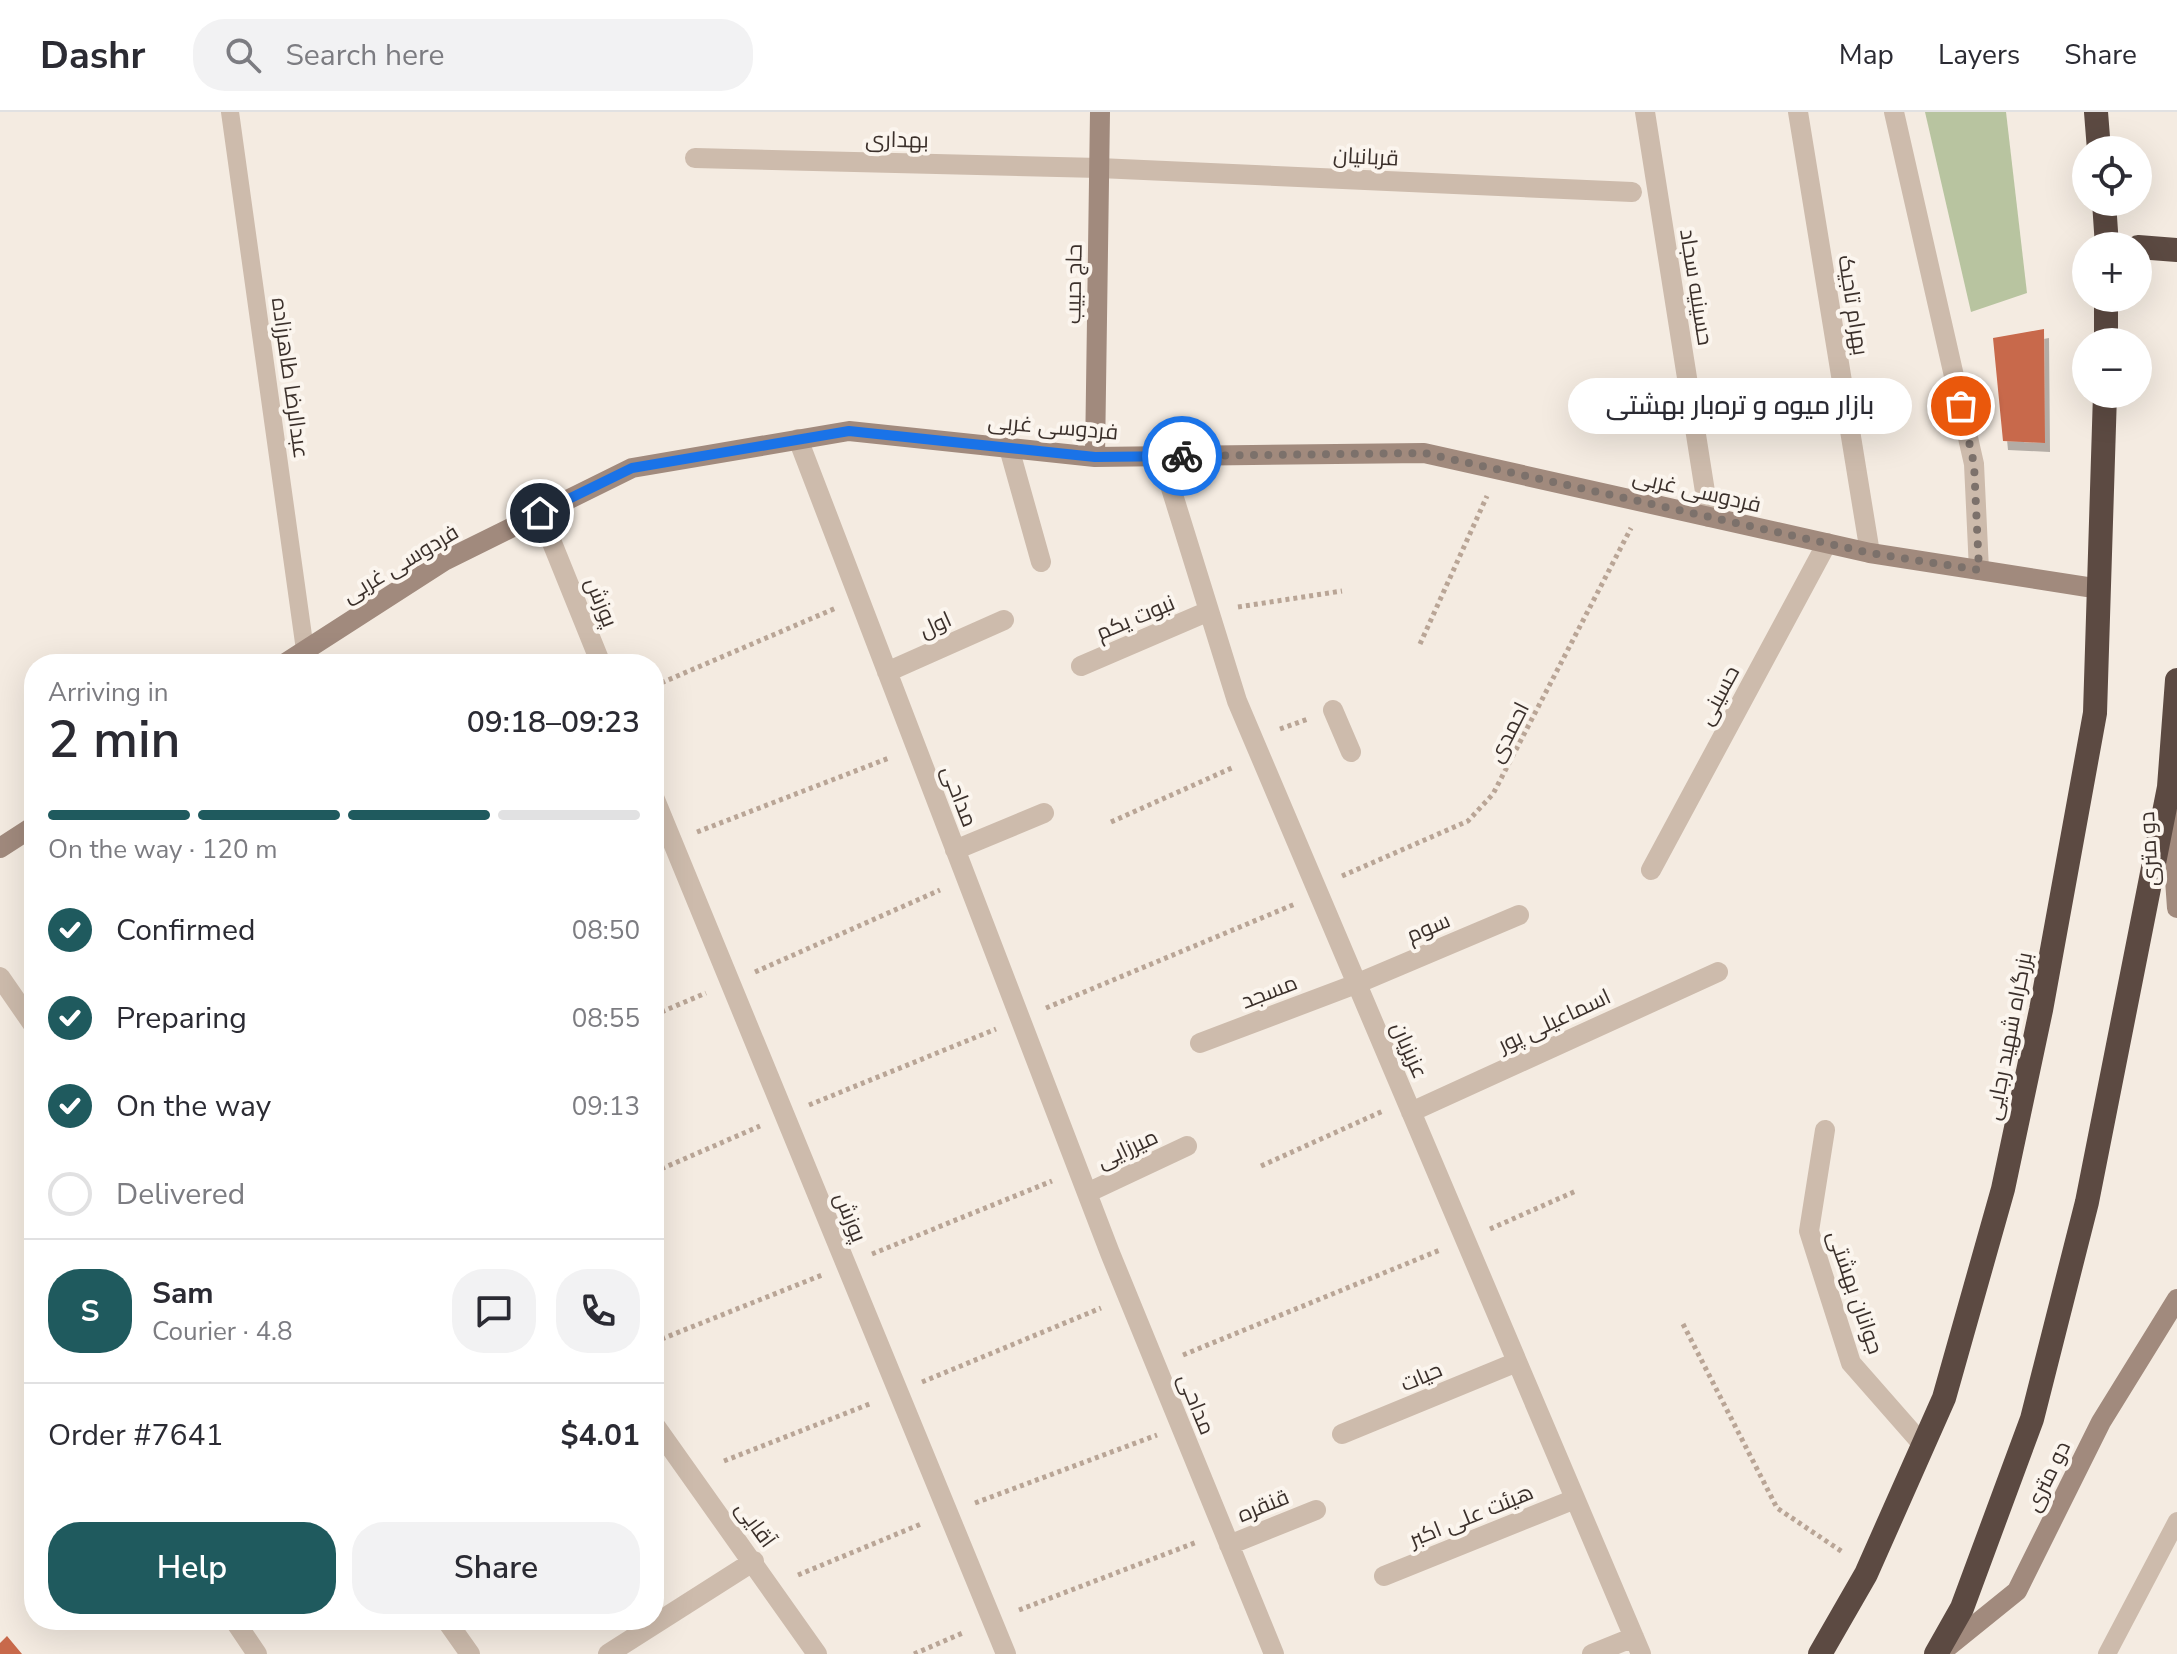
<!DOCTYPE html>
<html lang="en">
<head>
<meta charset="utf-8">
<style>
  :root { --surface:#fff; --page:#f2f2f3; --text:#2b2b33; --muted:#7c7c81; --line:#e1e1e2; --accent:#1f5a5e }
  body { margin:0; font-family:"Nunito Sans",Cairo,sans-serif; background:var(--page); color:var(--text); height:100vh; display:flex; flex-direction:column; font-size:30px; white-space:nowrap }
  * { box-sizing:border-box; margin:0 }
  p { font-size:26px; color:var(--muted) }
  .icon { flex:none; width:44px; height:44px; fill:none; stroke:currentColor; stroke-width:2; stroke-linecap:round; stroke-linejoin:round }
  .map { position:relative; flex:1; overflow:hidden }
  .drawer { position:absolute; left:24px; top:542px; width:640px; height:976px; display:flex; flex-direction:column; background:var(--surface); border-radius:32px; box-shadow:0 8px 32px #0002 }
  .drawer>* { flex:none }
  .buttons { position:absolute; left:2072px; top:24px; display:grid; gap:16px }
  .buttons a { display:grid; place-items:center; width:80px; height:80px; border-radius:50%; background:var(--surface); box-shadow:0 8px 32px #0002; font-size:40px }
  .pin { position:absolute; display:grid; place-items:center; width:68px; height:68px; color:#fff; margin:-34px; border:4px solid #fff; border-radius:50%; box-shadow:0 2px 8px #0007 }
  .courier { position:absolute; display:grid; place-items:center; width:80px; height:80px; margin:-40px; border:6px solid #1a73e8; border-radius:50%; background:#fff; color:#222; box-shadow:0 2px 10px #0007 }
  .bubble { position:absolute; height:56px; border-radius:28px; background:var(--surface); box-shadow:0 8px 32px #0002; font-size:26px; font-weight:600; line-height:56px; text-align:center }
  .summary em { font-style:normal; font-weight:600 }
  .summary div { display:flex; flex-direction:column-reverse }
  .summary { display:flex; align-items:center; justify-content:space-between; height:136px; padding:0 24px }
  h1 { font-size:52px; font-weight:600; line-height:60px }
  .bar { display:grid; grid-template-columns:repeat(4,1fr); gap:12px 8px; align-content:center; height:96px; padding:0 24px }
  .bar i { height:10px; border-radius:6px; background:var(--line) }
  .bar .current { background:var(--accent) }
  .bar p { grid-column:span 4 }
  .line { display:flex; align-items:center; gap:20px; padding:0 24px; border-top:2px solid var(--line) }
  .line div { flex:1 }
  .round { display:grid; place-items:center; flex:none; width:84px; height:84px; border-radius:32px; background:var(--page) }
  ol { padding:0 24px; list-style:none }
  li { display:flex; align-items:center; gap:24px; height:88px }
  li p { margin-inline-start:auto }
  li .icon { padding:8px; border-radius:50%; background:var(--accent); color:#fff; stroke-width:4 }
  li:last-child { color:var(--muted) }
  li i { width:44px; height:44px; border:4px solid var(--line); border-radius:50% }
  .cta { display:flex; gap:16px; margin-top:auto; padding:16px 24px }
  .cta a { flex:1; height:92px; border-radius:32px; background:var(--accent); color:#fff; font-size:32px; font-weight:600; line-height:92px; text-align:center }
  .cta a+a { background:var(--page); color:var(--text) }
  header { display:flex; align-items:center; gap:48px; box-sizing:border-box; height:112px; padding:0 40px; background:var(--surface); border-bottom:2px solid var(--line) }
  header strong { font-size:38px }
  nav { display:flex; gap:44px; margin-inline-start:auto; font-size:28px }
  .search { width:560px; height:72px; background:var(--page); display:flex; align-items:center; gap:20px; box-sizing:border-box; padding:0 28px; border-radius:32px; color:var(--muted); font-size:30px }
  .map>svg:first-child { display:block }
  .green { fill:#b8c4a0 }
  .building { fill:#c8694b; filter:url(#shadow) }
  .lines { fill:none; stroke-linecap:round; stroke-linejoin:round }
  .path { stroke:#b9a596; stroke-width:5; stroke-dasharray:4 4; stroke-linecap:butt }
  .lane { stroke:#cdbbac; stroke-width:18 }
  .street { stroke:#cdbbac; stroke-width:20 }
  .secondary { stroke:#a18a7d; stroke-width:20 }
  .highway { stroke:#5c4a42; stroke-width:24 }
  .done { stroke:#7c716b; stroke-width:8; stroke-dasharray:0 14.4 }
  .route { stroke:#1a73e8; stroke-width:10 }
  .labels { text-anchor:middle; stroke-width:8; stroke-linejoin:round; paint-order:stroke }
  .street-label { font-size:22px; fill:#3b302b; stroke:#fbf5ee }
</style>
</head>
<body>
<header>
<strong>Dashr</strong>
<div class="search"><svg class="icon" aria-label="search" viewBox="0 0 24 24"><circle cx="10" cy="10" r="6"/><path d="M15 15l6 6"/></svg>Search here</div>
<nav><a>Map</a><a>Layers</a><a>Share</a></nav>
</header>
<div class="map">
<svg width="2177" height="1542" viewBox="0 0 2177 1542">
  <defs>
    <filter id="shadow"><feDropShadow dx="5" dy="9" stdDeviation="0" flood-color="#0004"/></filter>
  </defs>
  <rect width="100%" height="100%" fill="#f4ebe1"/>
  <!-- green -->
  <path class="green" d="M1925,0H2006L2027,181L1971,200Z"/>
  <!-- building -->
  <path class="building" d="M2044,217L2045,331L2003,329L1993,226Z
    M7,1524L22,1542H0V1531Z"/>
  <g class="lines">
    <!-- path -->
    <path class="path" d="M1238,495L1342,479
      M1420,532L1487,384
      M654,574L836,496
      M1280,617L1308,607
      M1111,710L1234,655
      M697,720L889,646
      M1342,764L1468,709L1493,682L1631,416
      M755,860L940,778
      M1046,896L1295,792
      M654,903L706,881
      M809,993L996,917
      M1261,1054L1383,999
      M654,1060L760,1014
      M1490,1117L1576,1079
      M872,1142L1052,1069
      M1683,1212L1777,1396L1844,1441
      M654,1230L822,1163
      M1183,1243L1440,1138
      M922,1270L1101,1196
      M724,1349L872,1291
      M975,1391L1157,1323
      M798,1463L921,1412
      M1019,1498L1197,1430
      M914,1542L965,1520"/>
    <!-- lane -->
    <path class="lane" d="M230,0L305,538
      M2107,1542L2177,1409"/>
    <!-- street -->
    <path class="street" d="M1645,0L1709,405
      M1798,0L1870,441
      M1894,0L1974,352L1979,458
      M695,46L1099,56L1632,80
      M798,327L1110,1141L1274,1542
      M1009,336L1041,450
      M1161,344L1237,589L1641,1542
      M540,401L601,552
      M1081,554L1209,499
      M887,560L1004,508
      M1333,598L1351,640
      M654,685L1006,1542
      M955,738L1044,701
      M1651,758L1827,431
      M0,865L34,914
      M1200,931L1356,872L1519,803
      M1411,1000L1718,860
      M1825,1018L1809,1119L1851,1251L1923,1333
      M1087,1081L1187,1034
      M654,1312L817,1542
      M1342,1322L1517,1250
      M1229,1433L1316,1398
      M1384,1464L1575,1387
      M234,1508L257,1542
      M446,1508L470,1542
      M608,1542L754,1449
      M1592,1542L1634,1525"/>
    <!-- secondary -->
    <path class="secondary" d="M1095,345L1100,0
      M284,552L444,449L632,356L849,319L1095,345L1424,341L1870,441L2100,477
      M2170,696L2177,796
      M0,736L34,714
      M1939,1542L2017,1479L2101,1310L2177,1187"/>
    <!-- highway -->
    <path class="highway" d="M2096,0L2099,38
      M2104,90L2107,134
      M2138,135L2177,138
      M2106,230V186
      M1820,1542L1866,1462L1944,1286L2003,1077L2041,898L2095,601L2105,282
      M1936,1542L1962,1496L2032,1307L2087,1090L2169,675L2177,568"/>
  </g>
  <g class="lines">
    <!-- done -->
    <path class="done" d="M1182,344L1424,341L1870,441L1979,458L1974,352L1961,294"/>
    <!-- route -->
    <path class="route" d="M540,401L632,356L849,319L1095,345L1182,344"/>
  </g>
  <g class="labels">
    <!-- street labels -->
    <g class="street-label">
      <text transform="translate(897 27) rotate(1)" y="8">بهداری</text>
      <text transform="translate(1366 44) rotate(3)" y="8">قربانیان</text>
      <text transform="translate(1073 172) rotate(-89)" y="8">حاج حبیب</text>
      <text transform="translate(1697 175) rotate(81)" y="8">حسینیه سجاد</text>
      <text transform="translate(1854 193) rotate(81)" y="8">بهرام تاجیک</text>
      <text transform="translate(291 266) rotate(82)" y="8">عبدالرضا طاهرزاده</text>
      <text transform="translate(1053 314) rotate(5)" y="8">فردوسی غربی</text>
      <text transform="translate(1697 378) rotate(13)" y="8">فردوسی غربی</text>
      <text transform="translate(400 451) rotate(-31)" y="8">فردوسی غربی</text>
      <text transform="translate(602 490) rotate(68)" y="8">پوزش</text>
      <text transform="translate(1135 505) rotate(-23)" y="8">نبوت یکم</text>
      <text transform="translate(935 512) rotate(-24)" y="8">اول</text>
      <text transform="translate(1718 583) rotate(-62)" y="8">حسینی</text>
      <text transform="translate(1508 620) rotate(-63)" y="8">احمدی</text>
      <text transform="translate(960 684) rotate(69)" y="8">مداحی</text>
      <text transform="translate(2148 737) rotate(-93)" y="8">دو متری</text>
      <text transform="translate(1428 815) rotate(-23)" y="8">سوم</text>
      <text transform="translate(1269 879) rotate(-21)" y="8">مسجد</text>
      <text transform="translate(1554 908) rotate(-25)" y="8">اسماعیلی پور</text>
      <text transform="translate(2008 924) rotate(-79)" y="8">بزرگراه شهید رجایی</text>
      <text transform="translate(1410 938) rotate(66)" y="8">عزیزیان</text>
      <text transform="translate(1127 1036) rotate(-25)" y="8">میرزایی</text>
      <text transform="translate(851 1105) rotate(68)" y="8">پوزش</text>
      <text transform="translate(1856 1180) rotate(71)" y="8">جوانان بهشتی</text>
      <text transform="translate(1421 1264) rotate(-23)" y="8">حیات</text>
      <text transform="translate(1197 1292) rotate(68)" y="8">مداحی</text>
      <text transform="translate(2047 1364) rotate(-64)" y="8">دو متری</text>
      <text transform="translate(1263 1393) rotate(-22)" y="8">قنقره</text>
      <text transform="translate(1471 1403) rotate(-22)" y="8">هیئت علی اکبر</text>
      <text transform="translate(756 1412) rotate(54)" y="8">آقایی</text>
    </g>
  </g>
</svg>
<div class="buttons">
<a><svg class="icon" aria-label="locate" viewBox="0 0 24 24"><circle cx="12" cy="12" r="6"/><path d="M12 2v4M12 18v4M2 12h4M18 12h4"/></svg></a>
<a>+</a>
<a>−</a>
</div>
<div class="pin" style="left:1961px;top:294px;background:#ea580c"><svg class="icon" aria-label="bag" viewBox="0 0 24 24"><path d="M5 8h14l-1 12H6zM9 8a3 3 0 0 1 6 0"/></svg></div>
<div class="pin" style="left:540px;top:401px;background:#1f2937"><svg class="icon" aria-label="home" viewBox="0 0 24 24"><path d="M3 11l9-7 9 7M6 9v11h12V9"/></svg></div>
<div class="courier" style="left:1182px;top:344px"><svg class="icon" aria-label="bike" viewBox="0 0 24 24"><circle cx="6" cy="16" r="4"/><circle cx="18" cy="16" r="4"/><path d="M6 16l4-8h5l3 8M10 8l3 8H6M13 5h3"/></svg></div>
<div class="bubble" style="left:1568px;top:266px;width:344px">بازار میوه و تره‌بار بهشتی</div>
<section class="drawer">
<div class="summary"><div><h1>2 min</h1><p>Arriving in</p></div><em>09:18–09:23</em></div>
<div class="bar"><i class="current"></i><i class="current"></i><i class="current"></i><i></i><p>On the way · 120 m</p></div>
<ol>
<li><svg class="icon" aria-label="check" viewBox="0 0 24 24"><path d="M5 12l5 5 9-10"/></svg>Confirmed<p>08:50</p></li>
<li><svg class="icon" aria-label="check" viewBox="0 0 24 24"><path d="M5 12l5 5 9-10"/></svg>Preparing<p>08:55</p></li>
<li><svg class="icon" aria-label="check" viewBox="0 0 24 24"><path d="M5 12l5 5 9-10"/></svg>On the way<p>09:13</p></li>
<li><i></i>Delivered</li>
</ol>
<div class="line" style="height:144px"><b class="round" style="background:var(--accent);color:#fff">S</b><div><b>Sam</b><p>Courier · 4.8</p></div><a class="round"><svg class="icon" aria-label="chat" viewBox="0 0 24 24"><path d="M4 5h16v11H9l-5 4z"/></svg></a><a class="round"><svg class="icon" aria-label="phone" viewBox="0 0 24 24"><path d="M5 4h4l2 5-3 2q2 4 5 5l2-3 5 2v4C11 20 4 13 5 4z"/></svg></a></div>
<div class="line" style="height:104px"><div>Order #7641</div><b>$4.01</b></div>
<div class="cta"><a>Help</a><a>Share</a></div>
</section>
</div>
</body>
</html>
